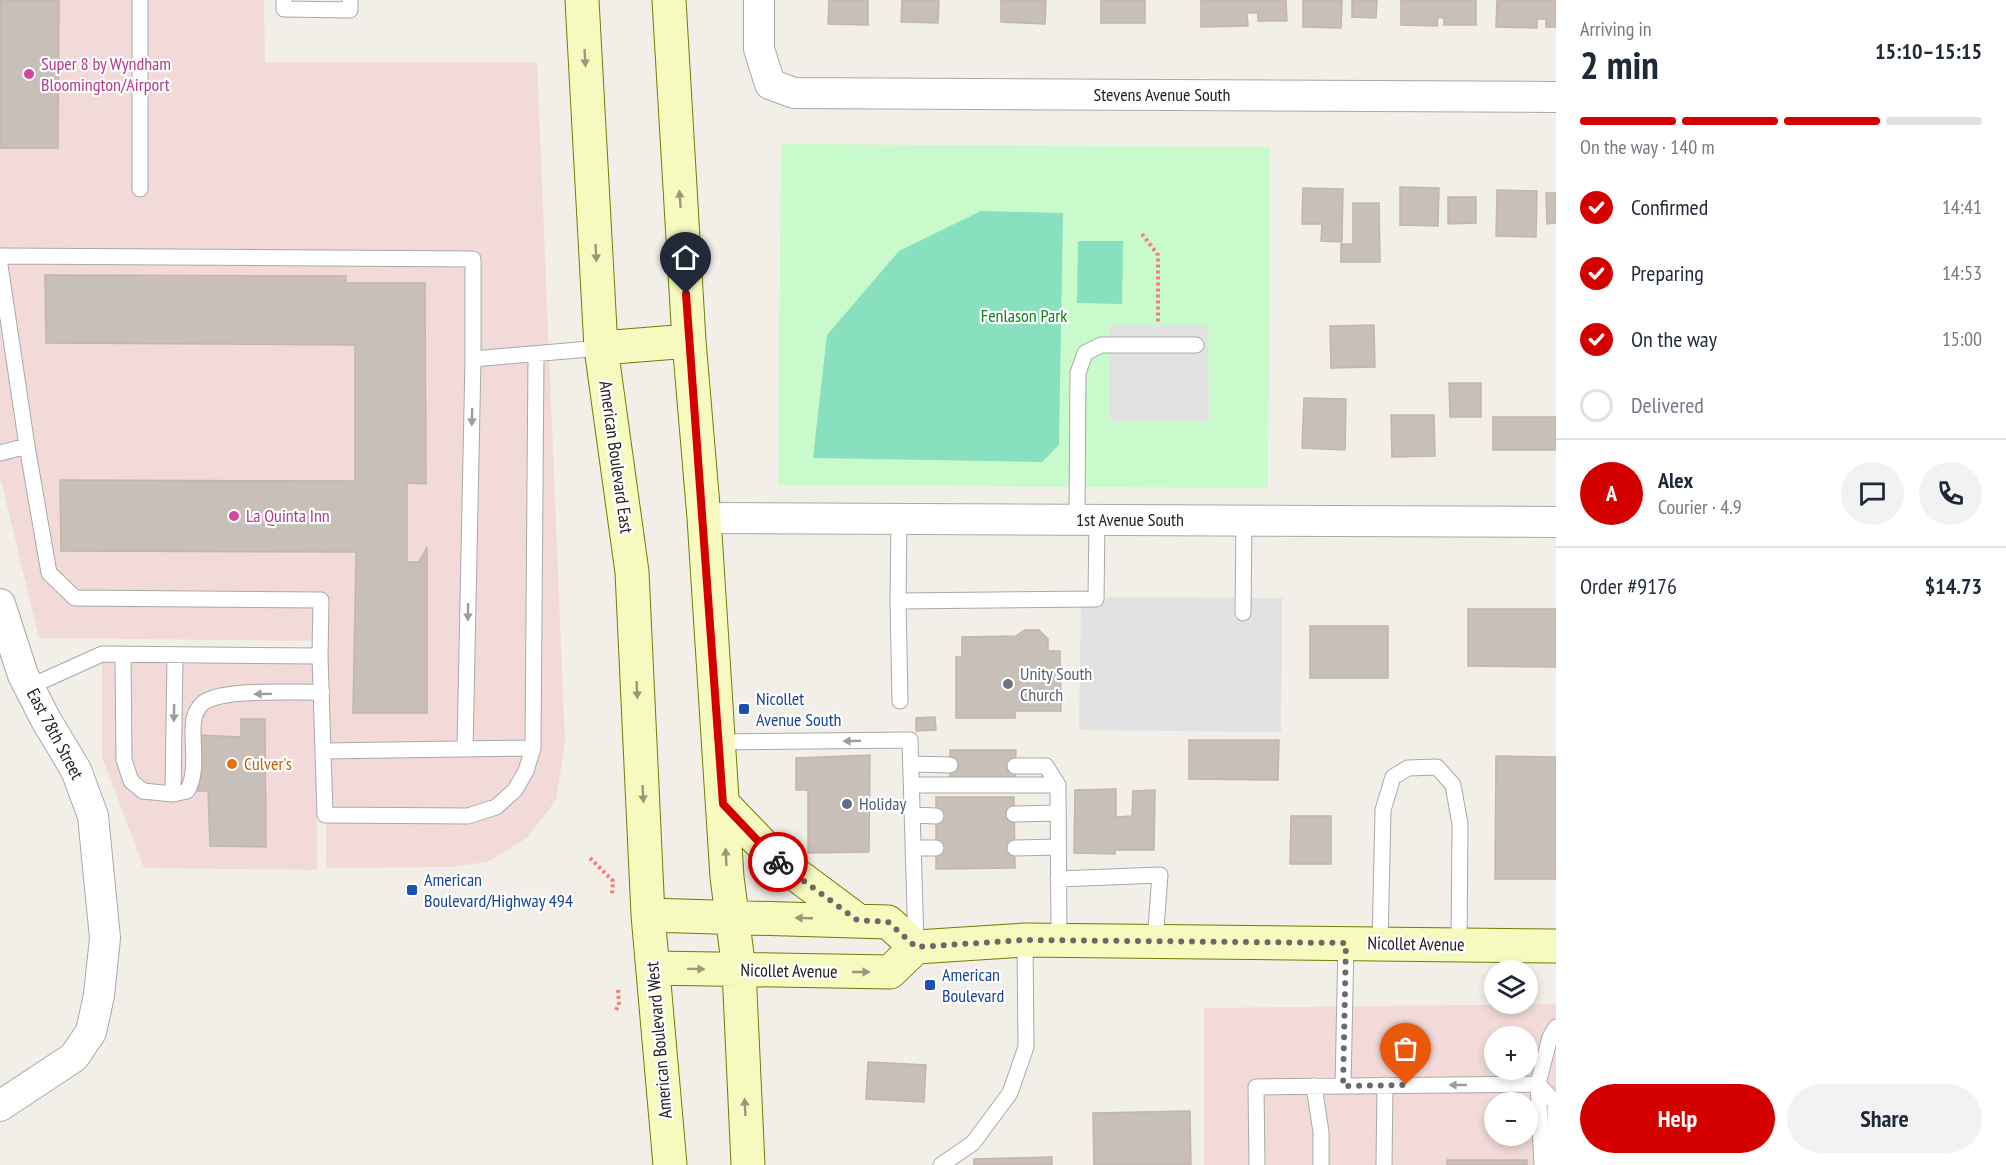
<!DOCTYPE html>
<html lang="en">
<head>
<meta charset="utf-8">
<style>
  :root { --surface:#fff; --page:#f2f2f3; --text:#1f2937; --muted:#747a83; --line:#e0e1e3; --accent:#d40000 }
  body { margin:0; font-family:"PT Sans Narrow",sans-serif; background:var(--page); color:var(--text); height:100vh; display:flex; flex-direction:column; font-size:22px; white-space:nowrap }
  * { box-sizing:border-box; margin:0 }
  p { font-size:20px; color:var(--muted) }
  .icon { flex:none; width:33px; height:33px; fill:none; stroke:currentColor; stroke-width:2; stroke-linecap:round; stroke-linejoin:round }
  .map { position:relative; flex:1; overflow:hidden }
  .drawer { display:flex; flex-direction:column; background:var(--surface); width:450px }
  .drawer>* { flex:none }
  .tools { position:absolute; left:1484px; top:960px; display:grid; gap:12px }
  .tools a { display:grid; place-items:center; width:54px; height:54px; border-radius:50%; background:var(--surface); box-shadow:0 3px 9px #0003; font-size:30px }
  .pin { position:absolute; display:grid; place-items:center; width:51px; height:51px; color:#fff; margin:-62px -26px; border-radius:50% 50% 50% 0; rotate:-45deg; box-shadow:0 0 6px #0007 }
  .pin .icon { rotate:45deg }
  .courier { position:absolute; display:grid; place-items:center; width:60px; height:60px; margin:-30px; border:4px solid #d40000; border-radius:50%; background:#fff; color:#222; box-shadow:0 2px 8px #0007 }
  .overview em { font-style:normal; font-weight:700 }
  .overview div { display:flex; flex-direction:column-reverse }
  .overview { display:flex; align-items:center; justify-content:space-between; height:102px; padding:0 24px }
  h1 { font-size:39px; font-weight:700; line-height:45px }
  .bar { display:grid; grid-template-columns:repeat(4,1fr); gap:9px 6px; align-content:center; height:72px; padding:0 24px }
  .bar i { height:8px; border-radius:4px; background:var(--line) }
  .bar .on { background:var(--accent) }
  .bar p { grid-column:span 4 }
  .line { display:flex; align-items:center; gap:15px; padding:0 24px; border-top:2px solid var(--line) }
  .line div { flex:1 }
  .round { display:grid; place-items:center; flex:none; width:63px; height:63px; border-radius:32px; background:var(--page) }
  ol { padding:0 24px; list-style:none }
  li { display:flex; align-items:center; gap:18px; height:66px }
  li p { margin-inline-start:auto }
  li .icon { padding:6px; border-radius:50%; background:var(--accent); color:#fff; stroke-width:4 }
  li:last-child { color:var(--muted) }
  li i { width:33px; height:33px; border:3px solid var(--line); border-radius:50% }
  .primary-button { display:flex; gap:12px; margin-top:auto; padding:12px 24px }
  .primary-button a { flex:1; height:69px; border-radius:36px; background:var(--accent); color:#fff; font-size:24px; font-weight:700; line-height:69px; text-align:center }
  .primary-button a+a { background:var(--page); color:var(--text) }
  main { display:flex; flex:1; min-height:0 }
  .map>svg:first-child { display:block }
  .commercial { fill:#f2dad9; fill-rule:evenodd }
  .park { fill:#c8facc }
  .pitch { fill:#88e0be }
  .parking { fill:#e2e2e2 }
  .building { fill:#c7bfb8; stroke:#c4b6ab; stroke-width:1.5 }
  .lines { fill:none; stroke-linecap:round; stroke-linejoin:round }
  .service-casing { stroke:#a9a9a9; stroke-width:17 }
  .minor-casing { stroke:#a9a9a9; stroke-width:32 }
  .secondary-casing { stroke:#707d05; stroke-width:35 }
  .path { stroke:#fa8072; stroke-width:4; stroke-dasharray:3 3; stroke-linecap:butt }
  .service { stroke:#fff; stroke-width:15 }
  .minor { stroke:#fff; stroke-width:30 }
  .secondary { stroke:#f7fabf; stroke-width:33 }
  .oneway { fill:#979978 }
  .oneway2 { fill:#9c9c9c }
  .done { stroke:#6b6a68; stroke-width:6; stroke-dasharray:0 10.8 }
  .route { stroke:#d40000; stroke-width:8 }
  .hotel-dot { fill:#d1479c; stroke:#fff; stroke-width:2 }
  .worship-dot { fill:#6b7280; stroke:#fff; stroke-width:2 }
  .transit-dot { fill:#1a4fb4; stroke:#fff; stroke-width:2 }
  .food-dot { fill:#e8710a; stroke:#fff; stroke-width:2 }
  .service-dot { fill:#5c6f8a; stroke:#fff; stroke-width:2 }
  .labels { text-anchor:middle; stroke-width:4.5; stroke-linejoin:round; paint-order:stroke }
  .hotel-label { font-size:18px; fill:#b23c85; stroke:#fff; text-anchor:start }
  .street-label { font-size:18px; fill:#222; stroke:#fff }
  .park-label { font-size:18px; fill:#0c8416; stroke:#fff }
  .worship-label { font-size:18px; fill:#5b616d; stroke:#fff; text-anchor:start }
  .transit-label { font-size:18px; fill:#164399; stroke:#fff; text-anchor:start }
  .food-label { font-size:18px; fill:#c56008; stroke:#fff; text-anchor:start }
  .service-label { font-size:18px; fill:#4e5e75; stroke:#fff; text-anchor:start }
</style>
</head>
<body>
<main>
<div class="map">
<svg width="1556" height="1165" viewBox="0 0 1556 1165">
  <rect width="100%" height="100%" fill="#f2efe9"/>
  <!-- commercial -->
  <path class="commercial" d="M0,0H264L265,62H537L565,742L556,800L527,838L487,862L453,867L326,868L327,641L39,638L0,476Z
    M102,660L316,662L317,870L144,868L102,757Z
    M1556,1004V1165H1204V1008ZM1494,1036H1527V1070H1494ZM1494,1102H1527V1136H1494Z"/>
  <!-- park -->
  <path class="park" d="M781,144L1270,147L1268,488L778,485Z"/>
  <!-- pitch -->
  <path class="pitch" d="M981,211L1063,213L1059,445L1042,462L813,458L827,335L899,251Z
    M1078,241H1123L1122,304L1077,303Z"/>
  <!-- parking -->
  <path class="parking" d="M1208,325L1209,421H1110V326Z
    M1081,597L1282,598L1281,732L1079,730Z"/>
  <!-- building -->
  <path class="building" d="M0,0H59L58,148H0Z
    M829,0H868V25L828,24Z
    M902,0H939L938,23L901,22Z
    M1001,0H1046L1045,24L1001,22Z
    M1101,0H1145V23H1101Z
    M1201,0H1286L1287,21H1258V13H1247L1248,26L1201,27Z
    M1303,0H1342L1341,28L1303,27Z
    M1352,0H1377L1376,18L1352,17Z
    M1401,0H1476V25H1444V18L1438,17L1437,26L1401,25Z
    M1497,0H1556V27H1546V19H1537V28L1496,27Z
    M1400,187L1439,188L1438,226L1400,225Z
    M1303,188L1343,189L1342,242L1321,241L1322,224H1302Z
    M1497,190L1537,191L1536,237L1496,236Z
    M1546,193H1556V223L1547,224Z
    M1448,197H1476V223L1448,224Z
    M1353,203H1379L1380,262H1341V244H1353Z
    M45,275L346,276V283H425L426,484L407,483V562H419L427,547V713H353L356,552L61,551L60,480L355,481V345L46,343Z
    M1374,325L1375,367L1331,368L1330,326Z
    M1449,383H1481V417H1450Z
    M1304,398L1346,399L1345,450L1302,448Z
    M1391,415H1434L1435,456L1392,457Z
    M1493,417H1556V450H1493Z
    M1468,609H1556V667L1468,666Z
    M1310,626H1388V678H1310Z
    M1025,630H1039L1048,639V651H1060L1061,711H1015V718H956V657H962V637L1016,636Z
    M935,717L936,730L916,731V718Z
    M241,719H265L266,847L210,846L208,791H198L200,735L241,737Z
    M1189,740H1279L1278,780L1189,779Z
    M950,750H1016L1015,779H950Z
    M870,755L869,852L808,853V790H796V758Z
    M1496,756L1556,757V879H1495Z
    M1116,789V817L1132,816L1133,791L1155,790L1154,850H1115V854L1074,853L1075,790Z
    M936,797H1014L1015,868L936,869Z
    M1291,816H1331V864H1290Z
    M868,1062L926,1065L924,1102L866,1099Z
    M1190,1111L1191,1165H1094L1093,1113Z
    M1052,1157V1165H974V1159Z
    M1447,1160H1527V1165H1447Z"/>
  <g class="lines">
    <defs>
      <path id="service" d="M284,0V9L350,10V0
        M140,189V0
        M0,256L473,259V359L601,348
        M0,265L27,446L0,453
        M27,446L49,573L75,598L321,600L320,656
        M899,519L898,601L1096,599L1097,520
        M1077,520L1078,373L1085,353L1101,345H1196
        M898,601L900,701
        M1243,613L1244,521
        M123,654L124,760L131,781L143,791L173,794L175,655
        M29,687L102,654L320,656L325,815L468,816L496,807L515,790L526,771L533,748L536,354
        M719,742L910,740L916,944
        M465,749L473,359
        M323,751L533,748
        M912,764L950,765
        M1015,766H1046L1058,785L1059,940
        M912,785H1058
        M173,794L187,791C197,775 193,751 193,732C193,721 194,711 203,703C222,688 296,693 322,692
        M1014,814L1058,813
        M913,815L936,816
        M914,848H936
        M1015,848L1058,847
        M1058,879L1160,875L1155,941
        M1380,944L1383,810L1393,777L1408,768L1437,767L1453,785L1460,824L1459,945
        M1314,1086L1321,1132V1165
        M1343,1086L1346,943
        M941,1165L973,1143L1010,1093L1026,1047L1025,940
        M1257,1165L1256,1087L1538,1084L1542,1165
        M1384,1165L1385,1085
        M1555,1165V1102L1538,1084L1550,1037L1556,1027"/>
      <path id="minor" d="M759,0V49L770,84L794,93L1556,97
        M704,518L1556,522
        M0,604L23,675L46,720L76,770L93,816L105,938L99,995L91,1032L74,1057L0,1106"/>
      <path id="secondary" d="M582,0L601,348L632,572L648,915L670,1165
        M669,0L689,341L704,518L727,877L739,970L748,1165
        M601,348L689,341
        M723,804L778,861L857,920
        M648,915L888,922L916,947
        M653,968L890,972L916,947L1025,940L1556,946"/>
    </defs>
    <!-- service casing -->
    <use href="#service" class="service-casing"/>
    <!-- minor casing -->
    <use href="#minor" class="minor-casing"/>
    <!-- secondary casing -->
    <use href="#secondary" class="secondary-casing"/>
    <!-- path -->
    <path class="path" d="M1142,234L1158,255V324
      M590,858L613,881L612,894
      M616,1010L619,1005L618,988"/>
    <!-- service -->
    <use href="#service" class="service"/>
    <!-- minor -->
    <use href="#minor" class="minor"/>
    <!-- secondary -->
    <use href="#secondary" class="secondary"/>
  </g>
  <!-- one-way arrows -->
  <defs><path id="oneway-solid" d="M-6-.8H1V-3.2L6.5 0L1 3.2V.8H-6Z" transform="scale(1.5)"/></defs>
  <g class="oneway">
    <use href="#oneway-solid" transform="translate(585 58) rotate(87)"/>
    <use href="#oneway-solid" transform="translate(680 199) rotate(-94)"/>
    <use href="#oneway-solid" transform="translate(596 253) rotate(87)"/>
    <use href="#oneway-solid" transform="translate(637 690) rotate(87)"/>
    <use href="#oneway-solid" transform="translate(643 794) rotate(87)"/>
    <use href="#oneway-solid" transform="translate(726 857) rotate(-93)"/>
    <use href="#oneway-solid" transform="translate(804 918) rotate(-178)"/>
    <use href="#oneway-solid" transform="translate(696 969) rotate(1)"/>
    <use href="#oneway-solid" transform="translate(861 972)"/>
    <use href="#oneway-solid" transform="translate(745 1107) rotate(-93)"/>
  </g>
  <g class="oneway2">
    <use href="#oneway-solid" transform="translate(472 417) rotate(91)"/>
    <use href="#oneway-solid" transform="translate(468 612) rotate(91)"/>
    <use href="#oneway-solid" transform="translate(263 694) rotate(179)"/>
    <use href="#oneway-solid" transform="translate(174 713) rotate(91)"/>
    <use href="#oneway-solid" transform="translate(852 741) rotate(179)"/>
    <use href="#oneway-solid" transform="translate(1458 1085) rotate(180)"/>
  </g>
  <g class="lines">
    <!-- done -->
    <path class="done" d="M778,862L857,920L888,922L916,947L1025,940L1346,943L1343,1086L1406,1085"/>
    <!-- route -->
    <path class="route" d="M686,294L723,804L778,862"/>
  </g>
  <!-- markers -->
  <g class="hotel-dot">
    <circle cx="29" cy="74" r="6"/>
    <circle cx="234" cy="516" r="6"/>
  </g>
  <circle class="worship-dot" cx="1008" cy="684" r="6"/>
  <g class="transit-dot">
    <rect x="738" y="703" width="12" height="12" rx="3"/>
    <rect x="406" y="884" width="12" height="12" rx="3"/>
    <rect x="924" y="979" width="12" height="12" rx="3"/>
  </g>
  <circle class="food-dot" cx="232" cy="764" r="6"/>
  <circle class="service-dot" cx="847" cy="804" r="6"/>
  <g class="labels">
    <!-- hotel labels -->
    <g class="hotel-label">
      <text x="41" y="70">Super 8 by Wyndham<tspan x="41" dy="21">Bloomington/Airport</tspan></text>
      <text x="246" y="522">La Quinta Inn</text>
    </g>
    <!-- street labels -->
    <g class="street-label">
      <text x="1162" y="101">Stevens Avenue South</text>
      <text transform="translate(616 457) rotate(82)" y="6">American Boulevard East</text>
      <text x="1130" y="526">1st Avenue South</text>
      <text transform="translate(55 734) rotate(62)" y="6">East 78th Street</text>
      <text transform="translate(1416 944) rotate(1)" y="6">Nicollet Avenue</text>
      <text transform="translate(789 971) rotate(1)" y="6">Nicollet Avenue</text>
      <text transform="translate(659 1040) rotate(-95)" y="6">American Boulevard West</text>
    </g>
    <!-- park labels -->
    <g class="park-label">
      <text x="1024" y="322">Fenlason Park</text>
    </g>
    <!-- worship labels -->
    <g class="worship-label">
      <text x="1020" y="680">Unity South<tspan x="1020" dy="21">Church</tspan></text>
    </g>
    <!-- transit labels -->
    <g class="transit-label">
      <text x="756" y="705">Nicollet<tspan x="756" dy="21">Avenue South</tspan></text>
      <text x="424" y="886">American<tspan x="424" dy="21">Boulevard/Highway 494</tspan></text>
      <text x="942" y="981">American<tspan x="942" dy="21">Boulevard</tspan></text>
    </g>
    <!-- food labels -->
    <g class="food-label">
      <text x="244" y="770">Culver's</text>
    </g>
    <!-- service labels -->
    <g class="service-label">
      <text x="859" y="810">Holiday</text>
    </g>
  </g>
</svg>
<div class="tools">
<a><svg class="icon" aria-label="layers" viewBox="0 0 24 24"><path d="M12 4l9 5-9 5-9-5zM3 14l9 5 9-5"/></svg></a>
<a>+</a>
<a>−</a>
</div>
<div class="pin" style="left:1406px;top:1085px;background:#ea580c"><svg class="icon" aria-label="bag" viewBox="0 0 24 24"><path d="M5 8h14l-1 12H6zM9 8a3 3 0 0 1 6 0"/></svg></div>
<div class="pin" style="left:686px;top:294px;background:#1f2937"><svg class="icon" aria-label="home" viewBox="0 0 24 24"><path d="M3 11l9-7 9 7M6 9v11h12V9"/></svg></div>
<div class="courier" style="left:778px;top:862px"><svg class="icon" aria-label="bike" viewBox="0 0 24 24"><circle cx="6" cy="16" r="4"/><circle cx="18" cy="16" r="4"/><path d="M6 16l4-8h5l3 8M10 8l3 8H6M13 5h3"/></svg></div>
</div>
<section class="drawer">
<div class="overview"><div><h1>2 min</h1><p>Arriving in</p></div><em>15:10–15:15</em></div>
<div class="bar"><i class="on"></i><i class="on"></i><i class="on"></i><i></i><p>On the way · 140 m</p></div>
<ol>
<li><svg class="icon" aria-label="check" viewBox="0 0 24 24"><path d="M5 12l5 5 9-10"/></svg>Confirmed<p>14:41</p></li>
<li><svg class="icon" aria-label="check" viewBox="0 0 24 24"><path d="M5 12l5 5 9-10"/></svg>Preparing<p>14:53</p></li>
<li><svg class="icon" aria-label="check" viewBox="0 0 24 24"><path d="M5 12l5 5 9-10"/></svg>On the way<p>15:00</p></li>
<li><i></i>Delivered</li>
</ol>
<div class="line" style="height:108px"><b class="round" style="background:var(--accent);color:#fff">A</b><div><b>Alex</b><p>Courier · 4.9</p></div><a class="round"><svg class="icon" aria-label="chat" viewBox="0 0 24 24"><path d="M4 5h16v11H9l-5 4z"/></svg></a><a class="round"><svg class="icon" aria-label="phone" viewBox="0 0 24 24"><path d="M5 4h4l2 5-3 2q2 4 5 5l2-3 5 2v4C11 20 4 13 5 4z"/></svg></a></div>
<div class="line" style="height:78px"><div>Order #9176</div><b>$14.73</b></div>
<div class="primary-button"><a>Help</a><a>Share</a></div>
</section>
</main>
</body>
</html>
